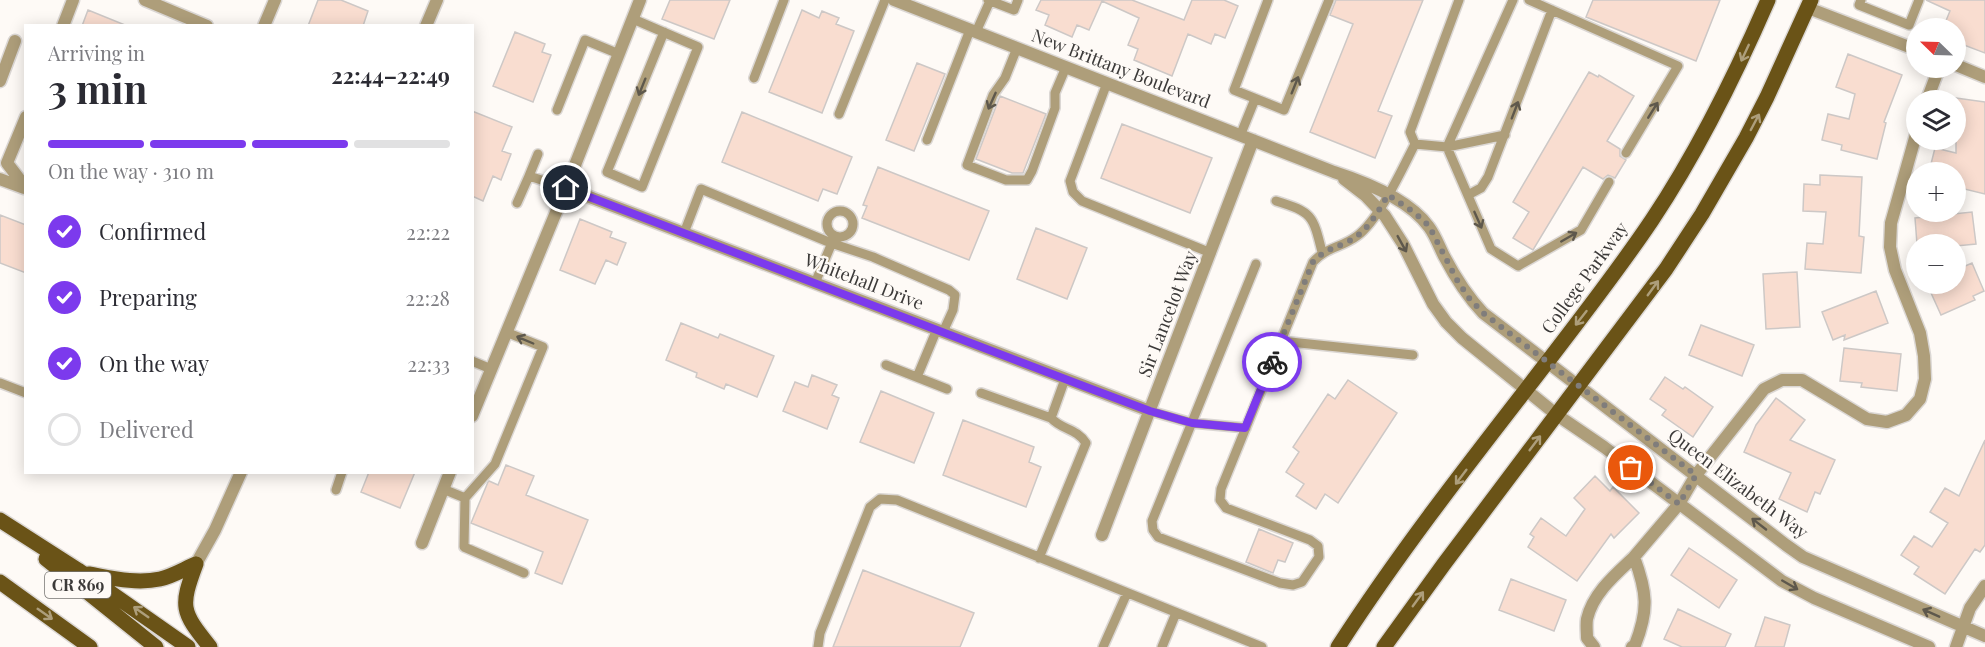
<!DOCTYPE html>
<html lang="en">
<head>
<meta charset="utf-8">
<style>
  :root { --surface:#fff; --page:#f7f7f7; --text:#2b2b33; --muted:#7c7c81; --line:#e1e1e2; --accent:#7c3aed }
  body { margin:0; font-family:"Playfair Display",serif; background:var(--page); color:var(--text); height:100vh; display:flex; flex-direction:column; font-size:22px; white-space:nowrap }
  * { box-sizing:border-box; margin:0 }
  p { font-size:20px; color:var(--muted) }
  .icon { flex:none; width:33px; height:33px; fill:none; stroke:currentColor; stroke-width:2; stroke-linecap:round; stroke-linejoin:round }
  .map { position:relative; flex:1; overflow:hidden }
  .panel { position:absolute; left:24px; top:24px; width:450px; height:450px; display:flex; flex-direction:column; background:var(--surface); border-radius:0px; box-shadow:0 3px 15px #0003 }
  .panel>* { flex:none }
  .needle { width:39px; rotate:293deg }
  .controls { position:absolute; left:1906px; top:18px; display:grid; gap:12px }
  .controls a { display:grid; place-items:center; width:60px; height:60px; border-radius:50%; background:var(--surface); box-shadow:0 3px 15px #0003; font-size:30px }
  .pin { position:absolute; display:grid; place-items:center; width:51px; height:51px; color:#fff; margin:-26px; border:3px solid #fff; border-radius:50%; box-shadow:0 2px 6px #0007 }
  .courier { position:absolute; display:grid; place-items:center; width:60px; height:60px; margin:-30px; border:4px solid #7c3aed; border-radius:50%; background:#fff; color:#222; box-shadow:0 2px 8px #0007 }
  .head em { font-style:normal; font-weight:700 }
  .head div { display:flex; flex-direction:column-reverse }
  .head { display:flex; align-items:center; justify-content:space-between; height:102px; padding:0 24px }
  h1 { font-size:39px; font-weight:700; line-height:45px }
  .bar { display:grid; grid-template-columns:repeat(4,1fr); gap:9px 6px; align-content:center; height:72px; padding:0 24px }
  .bar i { height:8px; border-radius:4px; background:var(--line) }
  .bar .selected { background:var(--accent) }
  .bar p { grid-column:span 4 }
  ol { padding:0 24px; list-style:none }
  li { display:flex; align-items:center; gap:18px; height:66px }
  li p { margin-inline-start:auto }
  li .icon { padding:6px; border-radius:50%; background:var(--accent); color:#fff; stroke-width:4 }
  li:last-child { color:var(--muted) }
  li i { width:33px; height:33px; border:3px solid var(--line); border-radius:50% }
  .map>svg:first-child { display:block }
  .building { fill:#f9ddd0; stroke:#cdc8c6; stroke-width:1.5 }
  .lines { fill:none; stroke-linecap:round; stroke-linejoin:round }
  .lane-casing { stroke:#dbd7d4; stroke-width:12 }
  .street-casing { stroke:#dbd7d4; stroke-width:15 }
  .primary-casing { stroke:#dbd7d4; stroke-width:18 }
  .lane { stroke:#ae9e7a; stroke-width:9 }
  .street { stroke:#ae9e7a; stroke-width:12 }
  .primary { stroke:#6a5317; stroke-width:15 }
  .oneway { stroke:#ad9e7b }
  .oneway2 { stroke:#5e584c }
  .done { stroke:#807d7b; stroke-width:6; stroke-dasharray:0 10.8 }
  .route { stroke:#7c3aed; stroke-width:8 }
  .labels { text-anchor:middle; stroke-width:4.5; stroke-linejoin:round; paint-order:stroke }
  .shield { fill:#fefaf6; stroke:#767472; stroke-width:1.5 }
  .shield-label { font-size:16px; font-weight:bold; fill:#3c3a39 }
  .street-label { font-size:18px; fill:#3c3a39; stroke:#fefaf6 }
</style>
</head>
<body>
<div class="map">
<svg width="1985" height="647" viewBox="0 0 1985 647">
  <rect width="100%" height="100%" fill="#fefaf6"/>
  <!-- building -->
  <path class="building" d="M318,0H341L368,11L363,26H308Z
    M670,0H730L714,39L662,19Z
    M1041,0H1132L1184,20L1192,0H1224L1238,6L1225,38L1215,34L1211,44L1188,34L1172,76L1134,60L1138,49L1128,45L1139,18L1102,1L1089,30L1077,25L1072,37L1045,25L1049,15L1036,10Z
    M1336,0H1423L1378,111L1392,116L1375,158L1310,132L1353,24L1330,15Z
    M1593,0H1720L1696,61L1586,17Z
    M1926,0H1985V53L1956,42V28H1943L1950,11Z
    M88,10L125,25V26H82Z
    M802,10L819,18L822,11L839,18L836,24L854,31L822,113L769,92Z
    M515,32L545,44L542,52L551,55L533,102L493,86Z
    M1848,54L1902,75L1884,122L1886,123L1877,159L1841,150L1842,145L1822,140L1828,114L1849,119L1855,94L1836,87Z
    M917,63L945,74L914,151L886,140Z
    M1589,72L1598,77L1599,75L1634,96L1607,141L1620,149V156L1626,160L1615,178L1608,175L1603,179L1583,167L1533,250L1513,238L1529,212L1513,202Z
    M1000,96L1046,114L1023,173H1012L976,159Z
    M1956,98L1985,102V194L1956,187V172H1929L1935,148L1956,153Z
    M472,111L512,127L502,151L511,154L501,180L493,176L483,201L472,196Z
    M742,112L852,157L837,194L823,189L818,201L722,162Z
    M1122,124L1212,158L1190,213L1101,178Z
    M878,167L989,211L969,260L862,218L867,206L863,205Z
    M1820,175L1862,177L1859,236L1864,237L1861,273L1805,269L1807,243L1823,244L1826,212L1803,211L1804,184L1820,185Z
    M1972,212L1976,244L1956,246V244H1917L1915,218Z
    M0,215L26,225V273L0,263Z
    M580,219L612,232L610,237L626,243L617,265L606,260L595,284L560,270Z
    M1036,228L1087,248L1067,299L1017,279Z
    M1972,263L1984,291L1973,296L1975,300L1941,315L1927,284H1956V270Z
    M1797,272L1800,327L1766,329L1763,274Z
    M1876,291L1888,323L1844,340L1845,335L1833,340L1822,312Z
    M681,323L718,338L720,334L774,356L757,397L726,384L724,389L696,377L697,373L666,360Z
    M1701,325L1754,345L1742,376L1689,355Z
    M1844,348L1901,354L1897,391L1861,387L1862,383L1840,381Z
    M812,375L837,385L832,395L839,398L827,429L783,411L795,382L808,387Z
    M1665,377L1683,389L1685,387L1713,407L1693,437L1662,415L1666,410L1650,399Z
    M1348,380L1397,413L1338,503L1325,494L1316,509L1296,496L1304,484L1286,472L1299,452L1293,447L1328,394L1335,399Z
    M881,391L934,413L914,463L860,442Z
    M1776,398L1805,420L1790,440L1835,460L1820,494L1815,492L1807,512L1779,499L1791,473L1744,452L1756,425Z
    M963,420L1034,447L1029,462L1041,467L1026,507L943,475Z
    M1985,440V545L1980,552L1975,549L1945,594L1914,574L1919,567L1901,555L1914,536L1932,547L1948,523L1930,512L1945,488L1959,496Z
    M506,465L534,476L526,495L588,520L562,584L535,573L543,552L471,523L488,482L489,481L498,485Z
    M369,472H415L400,508L361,492Z
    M1595,476L1610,491L1613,487L1639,513L1614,538L1611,534L1577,581L1528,547L1534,537L1530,534L1541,518L1566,536L1585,509L1574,498Z
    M1259,529L1293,543L1285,562L1278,560L1273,573L1246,562Z
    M1689,548L1737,580L1719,608L1671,575Z
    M863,570L974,613L960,647H833Z
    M1511,579L1566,600L1554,631L1499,610Z
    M1678,609L1731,634L1725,647H1682L1664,639Z
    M1765,617L1790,625L1784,647H1755Z"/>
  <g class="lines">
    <defs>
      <path id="lane" d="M988,0L1014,10L1018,0
        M1268,0L1234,90L1284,110L1329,0
        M1513,0L1447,147L1491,249L1518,266L1581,230L1609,182
        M1529,0L1678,66L1626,153
        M1861,0L1859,5L1909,25L1919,0
        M633,19L698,47L642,187L607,172L664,32
        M976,32L990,1
        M1017,48L1005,78L993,95L967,165L1006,180H1027L1032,171L1055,108V93L1066,67
        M754,78L784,0
        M1107,83L1070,181L1073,192L1082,201L1211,253
        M557,110L585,40L619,54
        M839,114L885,0
        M1240,136L1255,99
        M927,140L970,30
        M1415,144L1447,147L1505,135
        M529,176L538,154
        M1468,195L1481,188L1488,177L1552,10
        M1276,201C1312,212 1313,215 1322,252
        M517,203L529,176L566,188
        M827 224a13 13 0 1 1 26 0a13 13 0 1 1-26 0Z
        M684,233L701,189L831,243L873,257L949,290L955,295L953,310L943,332
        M1256,264L1152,521L1153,530L1158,537L1280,583L1293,585L1302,582L1319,557L1318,546L1310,540L1226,508L1220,500L1221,489L1313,262C1328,246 1341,248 1357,236C1379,220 1402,169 1415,144L1410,132L1459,0
        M815,283L834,238
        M1281,341L1413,355
        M472,361L491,369
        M886,365L947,389
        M917,377L937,329
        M0,383L26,393
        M981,393L1051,418
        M1150,411L1192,423L1246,428
        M443,489L465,498L464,547L524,573
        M336,490L342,472
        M465,498L495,464L543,347L506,332
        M1039,558L1086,443C1076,428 1062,430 1051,418L1065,379
        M818,647L820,633L870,507L880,499L897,500L1262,647
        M1103,647L1127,593
        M1162,647L1176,613"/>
      <path id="street" d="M145,0L207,26
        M894,0L1334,172C1365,182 1409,199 1429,227C1435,235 1439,246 1444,256C1455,277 1466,295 1483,313L1786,545L1803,557L1985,636
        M1808,8L1917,50
        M63,26L73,0
        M264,26L275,0
        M426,26L437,0
        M1956,65L1985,77
        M0,81L15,41
        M1927,100L1939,68
        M26,117L7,163L26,188
        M0,179L24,188
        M1344,179L1366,196L1385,216L1403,244L1433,304L1446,322L1462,338L1557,415L1604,447L1782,581L1814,598L1929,647
        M566,188L1150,411
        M472,416L566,188L640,0
        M1102,535L1253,140
        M422,543L450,472
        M1634,557L1679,504L1696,475L1764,389L1782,380H1802L1867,419L1887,422L1906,415L1920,399L1925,379L1924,356L1920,333L1895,270L1890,247L1891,223L1917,131
        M196,564L215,530L241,472
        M1594,647L1587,638C1587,632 1586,625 1587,619C1593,593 1616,574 1634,557C1647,592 1649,610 1635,645L1632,647
        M1956,647L1970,608L1985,586"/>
      <path id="primary" d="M0,520L78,570L188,647
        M46,559L156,647
        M196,564C180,607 181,611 210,647
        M89,574C112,578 136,584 160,579C173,576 184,569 196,564
        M0,582L90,647
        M1338,647C1396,557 1462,472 1528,387C1570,332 1613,278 1652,220C1698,151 1735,76 1768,0
        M1384,647L1444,564L1666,269L1702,214L1746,138L1767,97L1811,0"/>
    </defs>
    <!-- lane casing -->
    <use href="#lane" class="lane-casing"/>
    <!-- street casing -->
    <use href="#street" class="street-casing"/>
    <!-- primary casing -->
    <use href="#primary" class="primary-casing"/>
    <!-- lane -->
    <use href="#lane" class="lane"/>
    <!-- street -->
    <use href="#street" class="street"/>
    <!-- primary -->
    <use href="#primary" class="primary"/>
  </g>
  <!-- one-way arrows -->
  <defs><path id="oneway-shaft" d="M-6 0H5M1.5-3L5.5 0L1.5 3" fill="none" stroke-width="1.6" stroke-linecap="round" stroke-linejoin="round" transform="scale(1.5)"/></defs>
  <g class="oneway">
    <use href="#oneway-shaft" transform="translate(1745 53) rotate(115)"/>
    <use href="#oneway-shaft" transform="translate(1755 122) rotate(-62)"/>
    <use href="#oneway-shaft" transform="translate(1653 288) rotate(-54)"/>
    <use href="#oneway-shaft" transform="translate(1581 318) rotate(128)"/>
    <use href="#oneway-shaft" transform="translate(1535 443) rotate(-53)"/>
    <use href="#oneway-shaft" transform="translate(1461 477) rotate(127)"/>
    <use href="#oneway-shaft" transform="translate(1418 599) rotate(-54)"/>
    <use href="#oneway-shaft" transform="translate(141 612) rotate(-145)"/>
    <use href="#oneway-shaft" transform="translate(45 614) rotate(35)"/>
  </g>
  <g class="oneway2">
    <use href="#oneway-shaft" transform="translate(1295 85) rotate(-68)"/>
    <use href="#oneway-shaft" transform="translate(642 87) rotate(112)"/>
    <use href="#oneway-shaft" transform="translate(992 101) rotate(114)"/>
    <use href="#oneway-shaft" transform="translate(1515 110) rotate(-69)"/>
    <use href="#oneway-shaft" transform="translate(1653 110) rotate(-58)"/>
    <use href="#oneway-shaft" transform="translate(1478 220) rotate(66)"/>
    <use href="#oneway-shaft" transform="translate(1569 237) rotate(-30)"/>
    <use href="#oneway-shaft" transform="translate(1402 244) rotate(61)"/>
    <use href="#oneway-shaft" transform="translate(525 340) rotate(-157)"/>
    <use href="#oneway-shaft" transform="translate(1759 524) rotate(-142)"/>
    <use href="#oneway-shaft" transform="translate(1790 585) rotate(30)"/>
    <use href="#oneway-shaft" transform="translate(1931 613) rotate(-156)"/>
  </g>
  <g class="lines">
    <!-- done -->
    <path class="done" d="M1272,362L1313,262C1328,246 1341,248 1357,236C1370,227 1380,208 1388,195L1415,213L1429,226L1457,280L1469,298L1483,313L1696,475L1679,504L1631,468"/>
    <!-- route -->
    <path class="route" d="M566,188L1094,390L1150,411L1192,423L1245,428L1272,362"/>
  </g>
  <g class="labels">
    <!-- shield labels -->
    <rect class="shield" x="45" y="572" width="66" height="26" rx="4.5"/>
    <g class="shield-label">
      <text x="78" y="591">CR 869</text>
    </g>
    <!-- street labels -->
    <g class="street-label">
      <text transform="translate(1121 69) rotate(21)" y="6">New Brittany Boulevard</text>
      <text transform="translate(1585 278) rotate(-54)" y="6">College Parkway</text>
      <text transform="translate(864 282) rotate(21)" y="6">Whitehall Drive</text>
      <text transform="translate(1168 314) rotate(-69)" y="6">Sir Lancelot Way</text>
      <text transform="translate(1738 484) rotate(37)" y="6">Queen Elizabeth Way</text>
    </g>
  </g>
</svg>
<div class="controls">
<a><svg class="needle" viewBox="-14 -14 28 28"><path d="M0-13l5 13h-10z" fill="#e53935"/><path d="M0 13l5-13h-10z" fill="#7c7c81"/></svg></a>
<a><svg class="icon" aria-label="layers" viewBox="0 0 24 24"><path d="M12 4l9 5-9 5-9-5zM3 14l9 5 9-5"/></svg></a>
<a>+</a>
<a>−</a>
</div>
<div class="pin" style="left:1631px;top:468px;background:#ea580c"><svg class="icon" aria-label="bag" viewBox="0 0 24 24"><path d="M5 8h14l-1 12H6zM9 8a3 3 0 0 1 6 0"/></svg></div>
<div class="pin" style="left:566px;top:188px;background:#1f2937"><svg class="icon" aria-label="home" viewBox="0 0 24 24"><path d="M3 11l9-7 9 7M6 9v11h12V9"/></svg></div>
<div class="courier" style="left:1272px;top:362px"><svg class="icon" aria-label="bike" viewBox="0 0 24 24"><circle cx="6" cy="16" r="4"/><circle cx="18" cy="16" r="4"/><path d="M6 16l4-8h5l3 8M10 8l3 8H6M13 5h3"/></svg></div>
<section class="panel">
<div class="head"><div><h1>3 min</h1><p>Arriving in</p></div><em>22:44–22:49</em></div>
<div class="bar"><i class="selected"></i><i class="selected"></i><i class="selected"></i><i></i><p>On the way · 310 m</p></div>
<ol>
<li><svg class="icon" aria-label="check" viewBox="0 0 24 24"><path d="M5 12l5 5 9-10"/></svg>Confirmed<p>22:22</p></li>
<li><svg class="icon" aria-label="check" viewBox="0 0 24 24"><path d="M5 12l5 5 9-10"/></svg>Preparing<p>22:28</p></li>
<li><svg class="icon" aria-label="check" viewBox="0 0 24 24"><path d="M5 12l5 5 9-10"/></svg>On the way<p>22:33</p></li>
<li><i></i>Delivered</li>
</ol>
</section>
</div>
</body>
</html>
